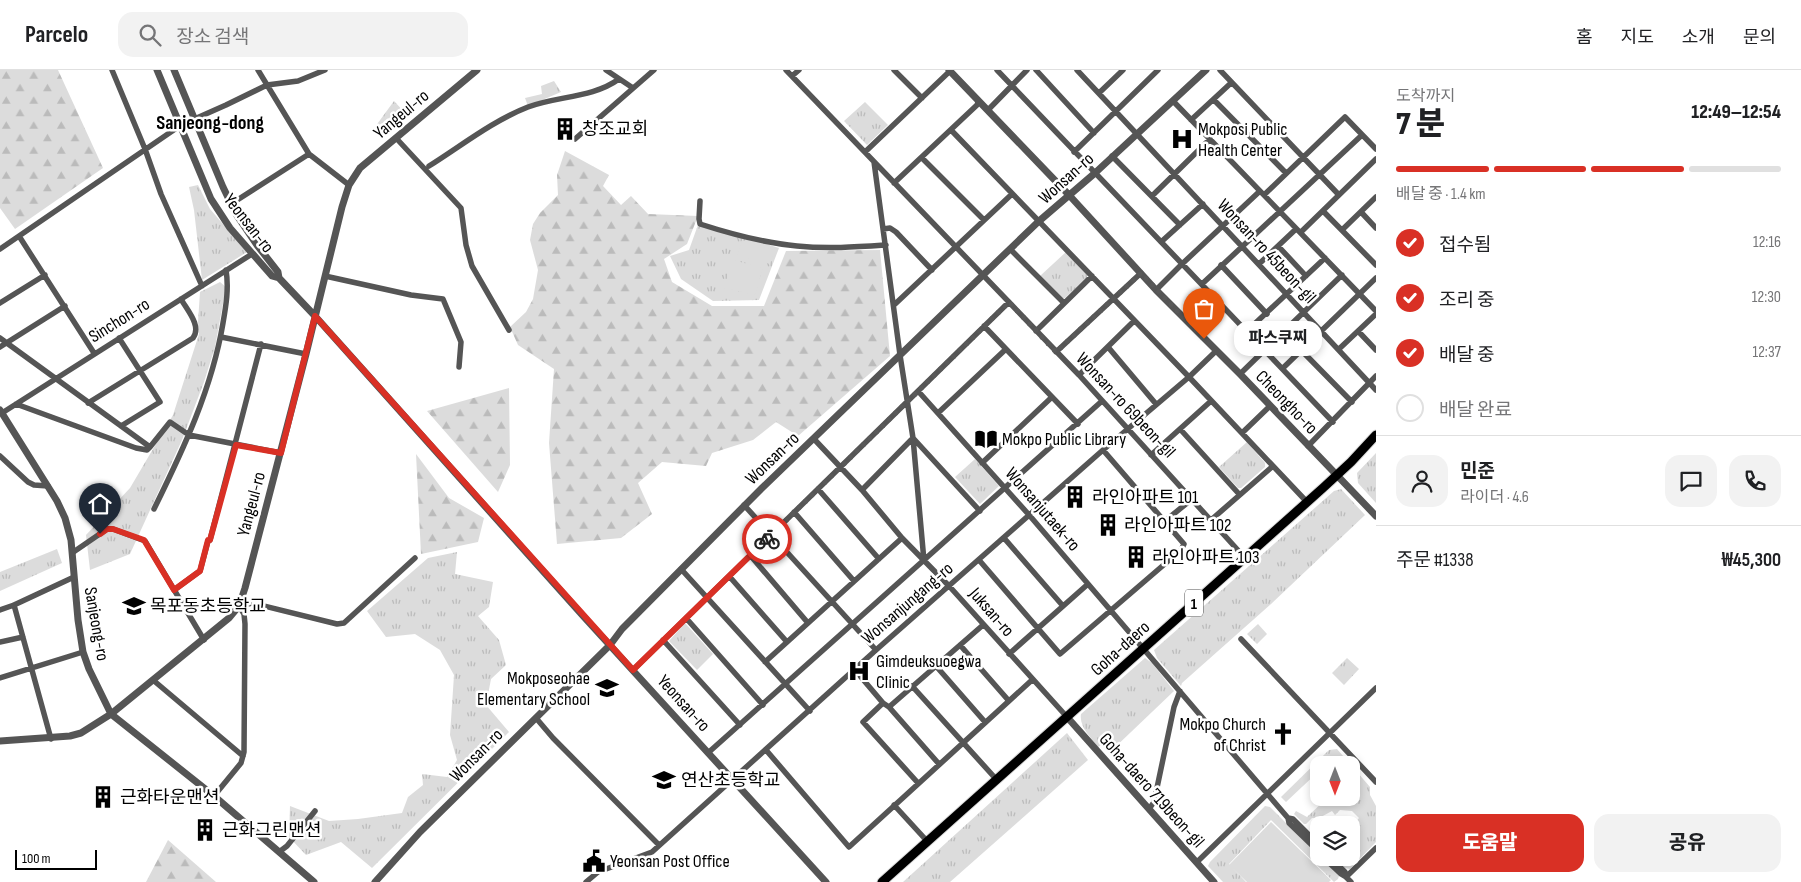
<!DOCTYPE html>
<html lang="ko">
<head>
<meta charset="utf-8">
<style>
  :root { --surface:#fff; --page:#f2f2f2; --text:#202124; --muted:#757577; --line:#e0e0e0; --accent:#d93025 }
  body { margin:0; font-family:"Sofia Sans Condensed","Noto Sans KR",sans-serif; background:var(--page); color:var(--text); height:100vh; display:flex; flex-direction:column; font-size:19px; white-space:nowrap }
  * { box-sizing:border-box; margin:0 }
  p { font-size:16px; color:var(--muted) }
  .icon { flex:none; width:28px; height:28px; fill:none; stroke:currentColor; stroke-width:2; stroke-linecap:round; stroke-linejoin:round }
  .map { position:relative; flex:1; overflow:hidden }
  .drawer { display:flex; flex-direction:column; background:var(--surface); width:425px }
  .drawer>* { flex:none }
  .needle { width:32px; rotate:180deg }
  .tools { position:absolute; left:1310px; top:686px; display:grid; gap:10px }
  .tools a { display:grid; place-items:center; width:50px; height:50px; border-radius:10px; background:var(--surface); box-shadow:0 2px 8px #0003; font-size:25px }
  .scale { position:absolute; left:15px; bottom:12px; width:82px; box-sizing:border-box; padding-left:5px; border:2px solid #000; border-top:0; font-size:14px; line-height:18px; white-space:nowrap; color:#000; -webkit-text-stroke:4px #fff; paint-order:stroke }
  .pin { position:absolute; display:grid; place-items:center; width:42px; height:42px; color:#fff; margin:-51px -21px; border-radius:50% 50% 50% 0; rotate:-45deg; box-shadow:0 0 5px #0007 }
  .pin .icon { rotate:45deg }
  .courier { position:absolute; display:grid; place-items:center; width:50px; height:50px; margin:-25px; border:4px solid #d93025; border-radius:50%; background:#fff; color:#222; box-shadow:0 1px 6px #0007 }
  .bubble { position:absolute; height:35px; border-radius:15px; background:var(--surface); box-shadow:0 2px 8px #0003; font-size:16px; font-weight:800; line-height:35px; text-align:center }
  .overview em { font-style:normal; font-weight:800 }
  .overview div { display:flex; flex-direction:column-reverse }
  .overview { display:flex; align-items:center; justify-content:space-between; height:85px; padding:0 20px }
  h1 { font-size:32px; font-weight:800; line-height:38px }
  .bar { display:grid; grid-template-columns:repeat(4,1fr); gap:8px 5px; align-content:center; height:60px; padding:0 20px }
  .bar i { height:6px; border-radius:4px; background:var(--line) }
  .bar .active { background:var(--accent) }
  .bar p { grid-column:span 4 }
  .line { display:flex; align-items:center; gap:12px; padding:0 20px; border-top:1px solid var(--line) }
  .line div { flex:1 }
  .round { display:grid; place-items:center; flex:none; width:52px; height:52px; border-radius:15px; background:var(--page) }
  ol { padding:0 20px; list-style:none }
  li { display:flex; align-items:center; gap:15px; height:55px }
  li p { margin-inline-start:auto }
  li .icon { padding:5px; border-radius:50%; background:var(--accent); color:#fff; stroke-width:4 }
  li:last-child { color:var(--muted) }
  li i { width:28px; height:28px; border:2px solid var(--line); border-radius:50% }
  .button { display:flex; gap:10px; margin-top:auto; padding:10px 20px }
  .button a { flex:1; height:58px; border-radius:15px; background:var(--accent); color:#fff; font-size:20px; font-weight:800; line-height:58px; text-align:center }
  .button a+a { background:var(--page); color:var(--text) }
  header { display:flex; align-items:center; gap:30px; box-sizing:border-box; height:70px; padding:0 25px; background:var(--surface); border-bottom:1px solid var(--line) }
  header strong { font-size:24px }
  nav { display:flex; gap:28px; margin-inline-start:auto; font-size:18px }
  .search { width:350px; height:45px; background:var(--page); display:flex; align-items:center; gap:12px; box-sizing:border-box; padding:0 18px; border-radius:15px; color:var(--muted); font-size:19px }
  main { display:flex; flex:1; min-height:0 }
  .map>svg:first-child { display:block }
  .grass { fill:url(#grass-tufts) }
  .forest { fill:url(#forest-firs) }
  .pitch { fill:#dcdcdc }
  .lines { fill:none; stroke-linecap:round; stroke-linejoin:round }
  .primary-casing { stroke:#dbdbdb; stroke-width:11 }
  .minor { stroke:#555; stroke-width:5.5 }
  .tertiary { stroke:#555; stroke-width:7 }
  .primary { stroke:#000; stroke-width:9 }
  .done { stroke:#595959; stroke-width:5; stroke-dasharray:0 9 }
  .route { stroke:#d93025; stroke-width:6 }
  .labels { text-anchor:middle; stroke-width:5; stroke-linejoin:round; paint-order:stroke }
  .shield { fill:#fff; stroke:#4c4c4c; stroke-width:1 }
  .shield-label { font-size:16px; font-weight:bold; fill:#000 }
  .street-label { font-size:18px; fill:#000; stroke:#fff }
  .poi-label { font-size:18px; fill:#000; stroke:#fff; text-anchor:start }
  .quarter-label { font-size:20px; font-weight:bold; fill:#000; stroke:#fff }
</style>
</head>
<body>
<header>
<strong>Parcelo</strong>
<div class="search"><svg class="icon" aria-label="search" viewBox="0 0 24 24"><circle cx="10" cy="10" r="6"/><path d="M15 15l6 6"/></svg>장소 검색</div>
<nav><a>홈</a><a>지도</a><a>소개</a><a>문의</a></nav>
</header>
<main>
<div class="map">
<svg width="1376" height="812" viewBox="0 0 1376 812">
  <defs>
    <pattern id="grass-tufts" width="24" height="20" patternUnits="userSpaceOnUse" patternTransform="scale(1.25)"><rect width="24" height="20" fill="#dcdcdc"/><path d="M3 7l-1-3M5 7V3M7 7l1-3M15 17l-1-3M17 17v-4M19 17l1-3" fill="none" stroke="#bbb"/></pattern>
    <pattern id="forest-firs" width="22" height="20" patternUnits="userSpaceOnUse" patternTransform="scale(1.25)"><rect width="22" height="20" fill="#dcdcdc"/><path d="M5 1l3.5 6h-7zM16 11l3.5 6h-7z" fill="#bbb"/></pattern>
  </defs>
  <rect width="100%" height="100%" fill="#fff"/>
  <!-- grass -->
  <path class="grass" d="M554,11L561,22L528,36L525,28L542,24L541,16Z
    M394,31L407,45L387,65L375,57Z
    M865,32L888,55L867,75L844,51Z
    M198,115L210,139L247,182L202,210L194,140L189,117Z
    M699,152L779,178L759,230L713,231L681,209L670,186L689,180Z
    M1066,182L1087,205V208L1065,228L1062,229L1040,206Z
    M220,212L226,217L215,277L204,312L182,370L130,484L90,500L86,465L130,418L173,345L199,264L198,252L200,222Z
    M1247,372L1265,393V397L1241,418H1238L1219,397Z
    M1376,383V433L1358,413L1357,403Z
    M975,389L999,416L980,434L955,407Z
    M1341,419L1365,445L1271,534L1182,613L1181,616L1157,588L1154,580L1334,421Z
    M57,479L62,493L0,521V502Z
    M457,482L455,504L493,512L489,537L478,546L499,570L506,595L491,609L486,635L509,662L372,798L341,772L306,785L289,767L290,736L329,751L358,749L402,743L408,727L423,715L422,704L447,707L457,690L450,665L454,605L440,580L415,564L386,567L367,541L428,488Z
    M685,553L713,584L697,600L669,571Z
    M1258,554L1267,564L1257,574L1247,564Z
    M1145,588L1152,593L1174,621L1109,683L1101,675L1098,677C1091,667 1079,657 1081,644Z
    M1347,588L1359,599L1344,615L1332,603Z
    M1067,663L1088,690L950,812H903Z
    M1337,679L1351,695H1319V701L1286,732L1281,727L1329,680Z
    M1351,695L1370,717V725L1376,736V772L1350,799L1345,798L1335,788H1351V757L1359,748L1352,741L1340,740L1335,745L1332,741L1319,748H1312L1306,754H1304L1294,744L1296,741L1307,747L1327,728H1351Z
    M1265,736L1270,737L1339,806L1338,809L1334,812L1271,750L1229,794L1246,812H1223L1208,796L1210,792Z"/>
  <!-- forest -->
  <path class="forest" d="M0,0H58L103,98L15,159L0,138Z
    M565,81L609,105L603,116L621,135L631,126L648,144L698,146L687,174L664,189L672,212L712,236H764L786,181L880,180L890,286L798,366L776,352L753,370L712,383L706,396L662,392L638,413L652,444L621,468L557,474L549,373L554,299L518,275L510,257L526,242L533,229L538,200L530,170L533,154L540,143L558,125L557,105Z
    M509,318L510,395L498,422L427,341Z
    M416,384L449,428L484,448L478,472L421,484Z
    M168,770L216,812H146Z"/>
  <!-- pitch -->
  <path class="pitch" d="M742,170L774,180L770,194L737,185Z
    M733,190L763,198L755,225L724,218Z
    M1271,752L1331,810L1329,812H1247L1229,795Z"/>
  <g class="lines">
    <defs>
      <path id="primary" d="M882,812L1324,417L1351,392L1376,365"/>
    </defs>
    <!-- primary casing -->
    <use href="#primary" class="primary-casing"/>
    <!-- minor -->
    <path class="minor" d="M112,0L145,79L161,124L202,216
      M258,0L309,84L349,115
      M606,0L633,18
      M786,0L1079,305L1245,488
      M894,0L922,28
      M997,0L1333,352
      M1036,0L1094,63
      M1077,0L1376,320
      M1220,0L1339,125
      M792,6L799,0
      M1099,23L1123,0
      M1214,30L1286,103
      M1173,31L1376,241
      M988,40L1027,0
      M1191,50L1231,13
      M951,60L1189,307L1307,432
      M396,68L461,138L466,175L472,196L509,260
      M575,69L654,0
      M865,82L950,1
      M1074,82L1158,0
      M1112,86L1180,155
      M922,88L984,150
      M874,92L900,285L913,368L924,491
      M429,96C461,76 492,51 528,37C557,26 593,28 619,9
      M894,113L977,35L978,32
      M1264,125L1345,47L1376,79
      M1152,126L1210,69
      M700,131L699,149L700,154C731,164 765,173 797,176C827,179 856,177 886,175
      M231,134L309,84
      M1323,141L1376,195
      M1361,142L1376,158
      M883,159L890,158L896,162L932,200
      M1342,160L1376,127
      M1301,162L1376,89
      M19,166L94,283
      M1161,172L1203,134
      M1279,177L1306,206
      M0,179L181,55L226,35L267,15L298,11L325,0
      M1010,179L1064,233
      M1259,194L1296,159
      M1221,195L1267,244
      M325,206L411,225L443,229L461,272L459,297
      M1202,214L1362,65
      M1156,220L1182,194L1260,121
      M0,233L45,205
      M894,235L1012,124
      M984,256L1078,354
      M1036,261L1092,206
      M1247,261L1325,188
      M1358,261L1376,280
      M221,267L306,284
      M0,268L150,377
      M119,268L160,332L121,356
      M0,277L65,236
      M1108,277L1156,334
      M1339,279L1376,244
      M1302,281L1352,332
      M1056,282L1141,203
      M1283,298L1376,208
      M1240,304L1342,205
      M1079,305L1134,251
      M918,321L1030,446L1288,748L1289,753L1319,782
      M88,333L193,268C202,256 187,240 181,229
      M16,334L136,378L147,380L150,377
      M2,343L252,184
      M938,343L1006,279
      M1180,359L1239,424
      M1242,363L1270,336
      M814,369L862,420L902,468L950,517L1067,647
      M1308,376L1376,306
      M150,377L170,352L189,365L281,383
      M1151,385L1211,331
      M0,386L28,412L34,415L48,416
      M982,393L1052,327
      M818,419L879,489
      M862,420L913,368L980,441
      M744,435L876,580
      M154,439C183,380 212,319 223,253C226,236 229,218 226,200
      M794,442L854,511
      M1211,450L1273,396
      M1165,451L1192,429
      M1004,468L1063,536
      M72,483L107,459H113L145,471L204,570
      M750,485L808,553
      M979,490L1060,584L1181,480L1184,474L1103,380
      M681,499L810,641
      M729,506L787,572
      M174,520L200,501L208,471L210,470L261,274
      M14,535L51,669
      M0,540L14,535L74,507
      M686,548L763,635
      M1241,569L1376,712
      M663,570L740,655
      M0,572L23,567
      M960,575L1009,631
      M1009,584L1088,514
      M765,592L902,468
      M936,596L985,652
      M633,600L1009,232
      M855,600L883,633L889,637L939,694
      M0,608L83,582
      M153,610L243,686
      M912,616L996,709
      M883,633L863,652L918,713
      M889,637L983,555
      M536,648L553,668L659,775
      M766,680L849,777L1032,610
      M709,682L1102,331
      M214,726L241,693L244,682L245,554L244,544L239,536L252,533L337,554L344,553L415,488
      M894,735L927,771
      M1149,739L1154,732L1174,637L1180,621
      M1288,748L1293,749L1319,775
      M279,782L287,776L315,741
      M1324,788L1341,804L1346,807L1345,802L1331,788
      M1197,792L1376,618
      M586,812L598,802L652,782L876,580L1103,380L1189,307L1216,281
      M1351,812L1346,807L1376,778"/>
    <!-- tertiary -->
    <path class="tertiary" d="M157,0L211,129L230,158L272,206L279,208L315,246L584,547L826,812
      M174,0L223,117L236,144L257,175L278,202L279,208
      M949,0L1069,125L1156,220L1240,304L1376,446
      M0,340L57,431L65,448L71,470L78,550L83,582L89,599L111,644L214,726L314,812
      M1067,647L1214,812
      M0,671L70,666L81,663L111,644L229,548L239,536L245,518L306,284L342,137L349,115L360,98L477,0
      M375,812L420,762L610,575L622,559L762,418L1038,152L1095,103L1206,0"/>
    <!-- primary -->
    <use href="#primary" class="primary"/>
  </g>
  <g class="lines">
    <!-- done -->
    <path class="done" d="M767,469L1009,232L1056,282L1141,203L1204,269"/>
    <!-- route -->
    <path class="route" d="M100,464L107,459H113L144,470L174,520L200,501L208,470H210L236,375L281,383L315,246L633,600L767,469"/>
  </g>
  <!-- icons -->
  <defs>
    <symbol id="building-bare" viewBox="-9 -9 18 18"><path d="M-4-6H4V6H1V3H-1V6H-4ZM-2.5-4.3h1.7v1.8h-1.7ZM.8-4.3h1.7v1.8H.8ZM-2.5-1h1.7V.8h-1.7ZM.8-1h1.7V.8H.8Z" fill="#000" stroke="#fff" stroke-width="2.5" paint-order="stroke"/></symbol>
    <symbol id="hospital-bare" viewBox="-9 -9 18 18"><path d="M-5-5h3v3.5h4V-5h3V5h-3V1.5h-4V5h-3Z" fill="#000" stroke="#fff" stroke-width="2.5" paint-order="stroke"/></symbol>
    <symbol id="library-bare" viewBox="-9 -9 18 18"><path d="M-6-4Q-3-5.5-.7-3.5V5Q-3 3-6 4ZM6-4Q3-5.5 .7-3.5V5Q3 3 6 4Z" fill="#000" stroke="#fff" stroke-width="2.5" paint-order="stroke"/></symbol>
    <symbol id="school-bare" viewBox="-9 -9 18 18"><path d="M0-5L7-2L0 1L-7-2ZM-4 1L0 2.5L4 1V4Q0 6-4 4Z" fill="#000" stroke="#fff" stroke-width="2.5" paint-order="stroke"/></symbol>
    <symbol id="church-bare" viewBox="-9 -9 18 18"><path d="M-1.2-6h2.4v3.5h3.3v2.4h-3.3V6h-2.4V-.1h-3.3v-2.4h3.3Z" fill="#000" stroke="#fff" stroke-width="2.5" paint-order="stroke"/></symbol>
    <symbol id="civic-bare" viewBox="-9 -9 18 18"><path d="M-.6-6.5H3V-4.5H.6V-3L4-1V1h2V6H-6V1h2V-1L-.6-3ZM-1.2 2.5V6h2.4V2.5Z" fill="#000" stroke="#fff" stroke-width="2.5" paint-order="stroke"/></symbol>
  </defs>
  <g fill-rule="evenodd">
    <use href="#building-bare" x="549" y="43" width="32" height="32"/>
    <use href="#hospital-bare" x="1166" y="53" width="32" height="32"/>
    <use href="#library-bare" x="970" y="353" width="32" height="32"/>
    <use href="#building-bare" x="1059" y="411" width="32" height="32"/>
    <use href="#building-bare" x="1092" y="439" width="32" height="32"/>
    <use href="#building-bare" x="1120" y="471" width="32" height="32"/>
    <use href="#school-bare" x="118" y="520" width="32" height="32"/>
    <use href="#hospital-bare" x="843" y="585" width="32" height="32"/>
    <use href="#school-bare" x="591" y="602" width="32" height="32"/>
    <use href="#church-bare" x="1267" y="648" width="32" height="32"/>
    <use href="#school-bare" x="648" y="694" width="32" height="32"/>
    <use href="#building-bare" x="87" y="711" width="32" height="32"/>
    <use href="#building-bare" x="189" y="744" width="32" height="32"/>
    <use href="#civic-bare" x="578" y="775" width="32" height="32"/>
  </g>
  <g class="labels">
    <!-- shield labels -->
    <rect class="shield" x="1185" y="519.5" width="18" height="27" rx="4"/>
    <g class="shield-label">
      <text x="1194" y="539">1</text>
    </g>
    <!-- street labels -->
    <g class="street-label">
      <text transform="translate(401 44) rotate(-40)" y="6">Yangeul-ro</text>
      <text transform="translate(1066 108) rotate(-42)" y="6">Wonsan-ro</text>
      <text transform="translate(249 153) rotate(52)" y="6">Yeonsan-ro</text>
      <text transform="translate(1267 181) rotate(47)" y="6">Wonsan-ro 45beon-gil</text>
      <text transform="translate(119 250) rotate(-32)" y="6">Sinchon-ro</text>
      <text transform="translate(1287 332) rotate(46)" y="6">Cheongho-ro</text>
      <text transform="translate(1126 335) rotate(47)" y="6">Wonsan-ro 69beon-gil</text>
      <text transform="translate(772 388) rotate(-44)" y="6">Wonsan-ro</text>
      <text transform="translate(251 434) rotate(-75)" y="6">Yangeul-ro</text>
      <text transform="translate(1043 439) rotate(49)" y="6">Wonsanjutaek-ro</text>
      <text transform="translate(907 533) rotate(-41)" y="6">Wonsanjungang-ro</text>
      <text transform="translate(992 542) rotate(49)" y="6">Juksan-ro</text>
      <text transform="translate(97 554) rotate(80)" y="6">Sanjeong-ro</text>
      <text transform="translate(1120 578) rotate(-42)" y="6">Goha-daero</text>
      <text transform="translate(684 633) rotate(48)" y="6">Yeonsan-ro</text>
      <text transform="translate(476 685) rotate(-45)" y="6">Wonsan-ro</text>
      <text transform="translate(1152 720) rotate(48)" y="6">Goha-daero 719beon-gil</text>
    </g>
    <!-- poi labels -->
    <g class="poi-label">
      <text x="582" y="65">창조교회</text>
      <text x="1198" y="65">Mokposi Public<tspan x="1198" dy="21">Health Center</tspan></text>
      <text x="1002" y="375">Mokpo Public Library</text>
      <text x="1092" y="433">라인아파트 101</text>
      <text x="1124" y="461">라인아파트 102</text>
      <text x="1152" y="493">라인아파트 103</text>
      <text x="150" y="542">목포동초등학교</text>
      <text x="876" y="597">Gimdeuksuoegwa<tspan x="876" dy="21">Clinic</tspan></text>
      <text x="590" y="614" text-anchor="end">Mokposeohae<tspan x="590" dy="21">Elementary School</tspan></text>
      <text x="1266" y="660" text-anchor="end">Mokpo Church<tspan x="1266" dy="21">of Christ</tspan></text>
      <text x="681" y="716">연산초등학교</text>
      <text x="120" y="733">근화타운맨션</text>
      <text x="222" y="766">근화그린맨션</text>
      <text x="610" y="797">Yeonsan Post Office</text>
    </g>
    <!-- quarter labels -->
    <g class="quarter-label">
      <text x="210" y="59">Sanjeong-dong</text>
    </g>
  </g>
</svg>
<div class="tools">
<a><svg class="needle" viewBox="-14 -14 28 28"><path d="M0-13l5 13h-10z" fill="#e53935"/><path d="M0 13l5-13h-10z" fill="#757577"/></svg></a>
<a><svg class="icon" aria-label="layers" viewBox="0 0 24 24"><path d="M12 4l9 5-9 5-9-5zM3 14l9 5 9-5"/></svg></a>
</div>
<div class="scale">100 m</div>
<div class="pin" style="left:1204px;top:269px;background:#ea580c"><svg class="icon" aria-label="bag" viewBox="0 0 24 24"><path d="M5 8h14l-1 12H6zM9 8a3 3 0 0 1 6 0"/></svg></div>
<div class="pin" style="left:100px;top:464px;background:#1f2937"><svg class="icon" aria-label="home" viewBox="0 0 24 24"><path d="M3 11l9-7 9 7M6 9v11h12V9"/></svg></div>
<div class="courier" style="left:767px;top:469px"><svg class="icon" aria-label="bike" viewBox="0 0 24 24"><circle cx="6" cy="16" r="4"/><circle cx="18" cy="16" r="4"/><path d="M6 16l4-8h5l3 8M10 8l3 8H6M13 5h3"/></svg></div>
<div class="bubble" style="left:1234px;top:251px;width:88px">파스쿠찌</div>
</div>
<section class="drawer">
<div class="overview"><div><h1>7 분</h1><p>도착까지</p></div><em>12:49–12:54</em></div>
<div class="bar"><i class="active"></i><i class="active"></i><i class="active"></i><i></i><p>배달 중 · 1.4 km</p></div>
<ol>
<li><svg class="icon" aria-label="check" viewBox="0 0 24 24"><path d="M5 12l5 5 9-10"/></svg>접수됨<p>12:16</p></li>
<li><svg class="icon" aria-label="check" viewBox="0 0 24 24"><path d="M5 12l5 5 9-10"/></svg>조리 중<p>12:30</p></li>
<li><svg class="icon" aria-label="check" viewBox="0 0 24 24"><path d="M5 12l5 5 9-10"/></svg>배달 중<p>12:37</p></li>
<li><i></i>배달 완료</li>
</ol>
<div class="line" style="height:90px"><a class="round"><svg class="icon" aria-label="person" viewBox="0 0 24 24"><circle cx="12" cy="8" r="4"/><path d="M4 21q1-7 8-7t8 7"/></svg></a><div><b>민준</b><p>라이더 · 4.6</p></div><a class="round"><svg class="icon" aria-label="chat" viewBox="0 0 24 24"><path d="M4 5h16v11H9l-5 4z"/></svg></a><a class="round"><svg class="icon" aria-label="phone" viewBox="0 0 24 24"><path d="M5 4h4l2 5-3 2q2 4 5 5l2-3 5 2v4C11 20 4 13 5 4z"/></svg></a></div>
<div class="line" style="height:65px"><div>주문 #1338</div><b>₩45,300</b></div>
<div class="button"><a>도움말</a><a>공유</a></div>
</section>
</main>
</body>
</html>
